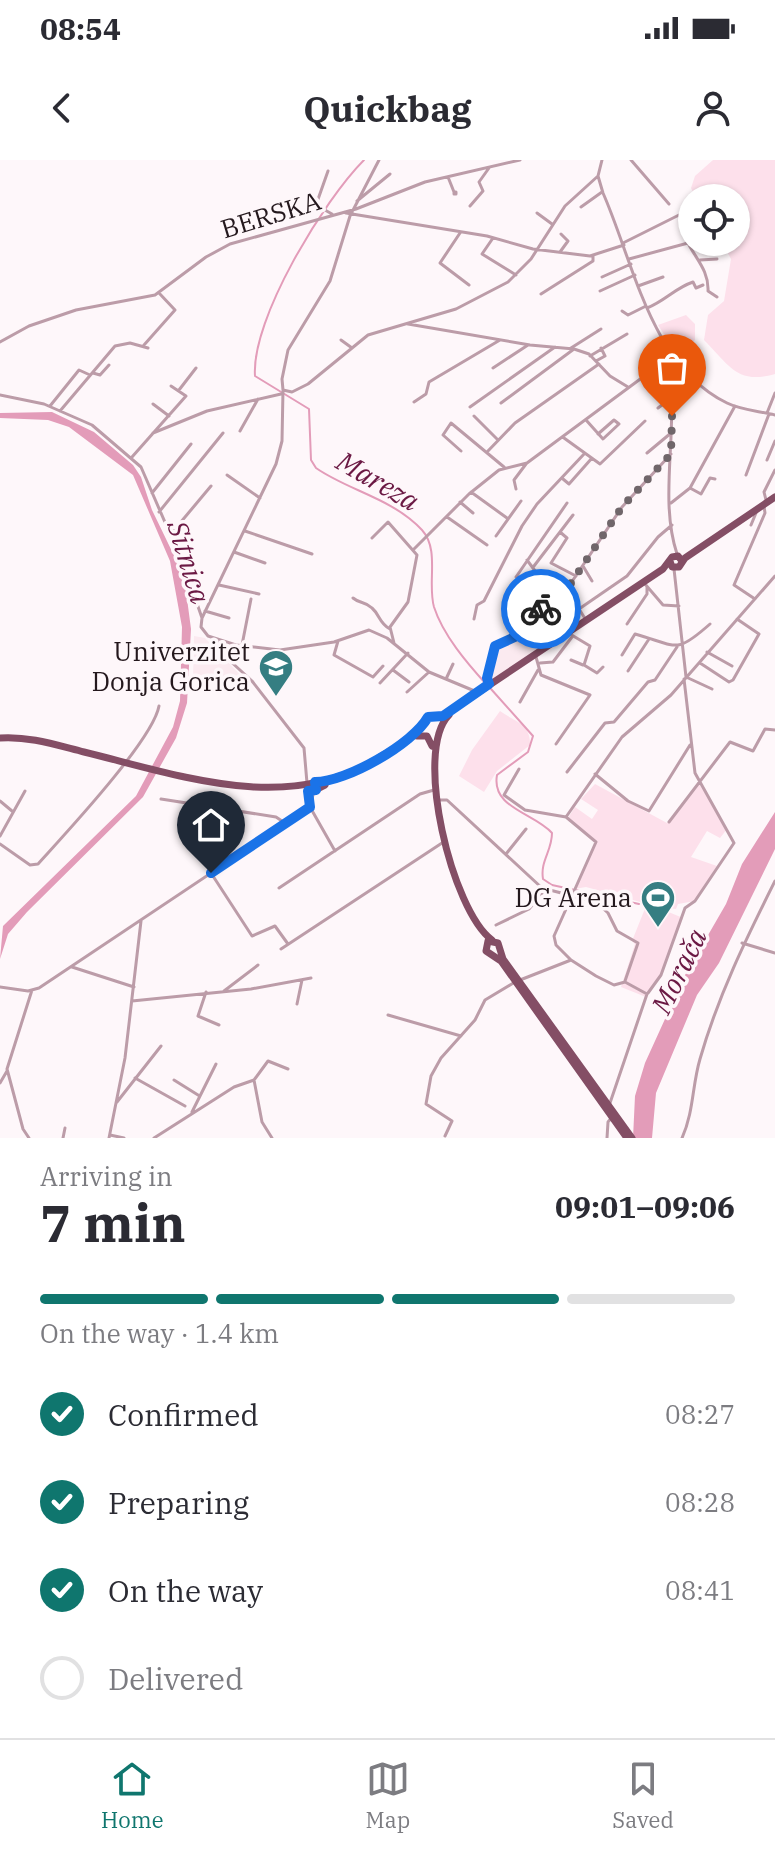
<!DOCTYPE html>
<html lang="en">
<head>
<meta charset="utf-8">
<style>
  :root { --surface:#fff; --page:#f2f2f3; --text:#2b2b33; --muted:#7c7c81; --line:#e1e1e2; --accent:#0f766e }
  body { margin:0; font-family:"IBM Plex Serif",serif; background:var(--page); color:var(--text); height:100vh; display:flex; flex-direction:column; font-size:30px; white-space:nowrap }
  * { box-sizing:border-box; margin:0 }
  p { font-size:26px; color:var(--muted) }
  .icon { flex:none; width:44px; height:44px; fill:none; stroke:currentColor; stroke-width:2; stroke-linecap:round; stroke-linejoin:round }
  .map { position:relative; height:978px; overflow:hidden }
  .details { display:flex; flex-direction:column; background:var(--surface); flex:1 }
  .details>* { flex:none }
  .tools { position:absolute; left:678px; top:24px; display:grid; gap:16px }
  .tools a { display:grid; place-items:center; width:72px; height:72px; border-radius:50%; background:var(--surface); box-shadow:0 2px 6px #0004; font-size:40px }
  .pin { position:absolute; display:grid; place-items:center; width:68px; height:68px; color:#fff; margin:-82px -34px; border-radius:50% 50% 50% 0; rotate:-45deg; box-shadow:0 0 8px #0007 }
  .pin .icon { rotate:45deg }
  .courier { position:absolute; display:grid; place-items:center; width:80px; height:80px; margin:-40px; border:6px solid #1a73e8; border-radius:50%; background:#fff; color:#222; box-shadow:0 2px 10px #0007 }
  .summary em { font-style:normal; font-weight:700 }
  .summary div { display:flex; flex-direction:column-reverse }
  .summary { display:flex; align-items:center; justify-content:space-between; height:136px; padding:0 40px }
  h1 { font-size:52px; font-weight:700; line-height:60px }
  .bar { display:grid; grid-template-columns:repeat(4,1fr); gap:12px 8px; align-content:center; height:96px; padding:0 40px }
  .bar i { height:10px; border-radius:6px; background:var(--line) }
  .bar .active { background:var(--accent) }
  .bar p { grid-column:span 4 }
  ol { padding:0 40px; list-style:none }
  li { display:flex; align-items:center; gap:24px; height:88px }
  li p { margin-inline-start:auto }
  li .icon { padding:8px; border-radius:50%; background:var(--accent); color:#fff; stroke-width:4 }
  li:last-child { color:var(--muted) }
  li i { width:44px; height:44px; border:4px solid var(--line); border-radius:50% }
  .status { display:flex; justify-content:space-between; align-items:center; height:56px; padding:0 40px; background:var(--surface); direction:ltr }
  .status svg { height:22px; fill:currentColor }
  header { display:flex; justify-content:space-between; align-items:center; height:104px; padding:0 40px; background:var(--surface); font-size:36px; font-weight:700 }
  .menu { display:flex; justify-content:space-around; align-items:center; height:112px; border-top:2px solid var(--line); background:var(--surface); font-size:22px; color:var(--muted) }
  .menu a { display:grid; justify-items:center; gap:4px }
  .menu .active { color:var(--accent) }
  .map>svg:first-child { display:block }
  .built { fill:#fbeaf0 }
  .green { fill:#fde0eb }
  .water { fill:#e39cb9 }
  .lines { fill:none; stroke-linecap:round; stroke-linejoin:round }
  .stream { stroke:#e39cb9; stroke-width:2 }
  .street { stroke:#bc9ca8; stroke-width:3 }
  .primary { stroke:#844e65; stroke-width:7 }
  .done { stroke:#70666a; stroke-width:8; stroke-dasharray:0 14.4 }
  .route { stroke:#1a73e8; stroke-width:10 }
  .labels { text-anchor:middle; stroke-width:7; stroke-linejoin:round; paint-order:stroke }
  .street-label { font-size:26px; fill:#24181d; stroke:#fef7fa }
  .poi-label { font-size:26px; fill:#24181d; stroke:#fef7fa; text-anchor:end }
  .water-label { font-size:28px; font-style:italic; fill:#6b1944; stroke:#fef7fa }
</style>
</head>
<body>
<div class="status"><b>08:54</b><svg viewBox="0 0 49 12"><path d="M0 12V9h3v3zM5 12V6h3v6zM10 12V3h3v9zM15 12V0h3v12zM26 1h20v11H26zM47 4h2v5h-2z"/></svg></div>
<header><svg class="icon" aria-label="back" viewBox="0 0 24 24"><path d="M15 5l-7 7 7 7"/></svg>Quickbag<svg class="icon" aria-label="person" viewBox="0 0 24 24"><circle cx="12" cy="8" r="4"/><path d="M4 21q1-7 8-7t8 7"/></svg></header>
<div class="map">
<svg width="775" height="978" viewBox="0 0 775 978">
  <rect width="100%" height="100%" fill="#fef7fa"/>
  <!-- built -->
  <path class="built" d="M546,464L550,482L494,520L489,515L496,486Z
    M194,476L205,478L244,519L236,523L193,519Z"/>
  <!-- green -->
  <path class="green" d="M713,0H775V214C737,225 729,205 704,180L708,155L724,141L731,99L722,82H736V38H696L691,28L695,16Z
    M686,155L695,164V180L678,196L658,165Z
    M500,551C513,561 531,563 530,585L497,611L484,632L459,616L472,590Z
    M698,622L727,669L720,678L707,671L691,697L717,706L695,741L678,744L676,749L654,746L683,758L661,814L646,837L621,827L635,784L632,781L646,746L651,745L586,727L574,729L597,681L568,658L575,647L592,659L598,650L581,639L595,624L667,663Z"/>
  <!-- water -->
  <path class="water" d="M52,252L94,272L133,305L141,317L152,350L181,410L186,431L191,469L187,543L176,578L143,637L27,752L8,774L0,799L3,766L136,636L173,567L180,541L182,467L170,401L133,315L69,267L48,260L0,258V253Z
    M775,652V689L719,803L697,835L656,933L652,978H633L635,936L645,903L685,815L726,744L742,704Z"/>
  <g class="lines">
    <!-- stream -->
    <path class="stream" d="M364,0C324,40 251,159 255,216L309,249L311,300L316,308C349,331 392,338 422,370C440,390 427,423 434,447C443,475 467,503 486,524
      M491,529L533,576L528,592L497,615C491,648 534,653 552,673C552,691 540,701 543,719L552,725L639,744"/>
    <!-- street -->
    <path class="street" d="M602,0L598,16L603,33C634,103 650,205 727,243C741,250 759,251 775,255
      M631,0L669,44
      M328,11L316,45L332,54
      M448,17L454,32
      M454,32H456V34H454Z
      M357,41L390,14
      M470,46L483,31L479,22L489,8
      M581,47L602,32
      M346,53L487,76L533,89L590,96L624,85
      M537,53L552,64
      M460,73L440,103L469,125
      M493,78L482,94L516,115
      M623,83L683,53L692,54
      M560,92L568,81L561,74
      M629,99L688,83C696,99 709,111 708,131L717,137
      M700,100L717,99
      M602,117L631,104
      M638,126L663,117
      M600,131L635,115
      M541,134L593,101V96
      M647,148C665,141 675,128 693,122L696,128L703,125
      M622,151L628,155L646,146
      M408,164L530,185L574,189L589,194L610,216L628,227
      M341,180L352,188
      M0,182L29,166L76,150L155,135L206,97L230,84L356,49L425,22L520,0
      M144,185L175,150L159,133
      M571,188L601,169
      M590,196L627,174
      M666,199C682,262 657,333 677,394
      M596,201L605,196L601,188
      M493,208L528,185
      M93,213L100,215L109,205
      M179,230L196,208
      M283,230L292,232L308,224L368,175L456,149L508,122L531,99L565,46L598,16
      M283,230L282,219L288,190L330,121L350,56L379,0
      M0,235L44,244L92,265L141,307L184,406L202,458L201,467L208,476L236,485L280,490L334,482L369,470L387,478L429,512L477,532
      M414,242L426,234L429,222L500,180
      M501,243L574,189
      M153,244L169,256
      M50,246L79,210L90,215
      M470,247L555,187
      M658,248L670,239
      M60,251L115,186L130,183L148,188
      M767,253L775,233
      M474,256L498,280
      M586,260L603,279L619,264L614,260L598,274
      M240,271L258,239
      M153,273L207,251L281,234
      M564,278L600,304L645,261
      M461,291L443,275L451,263L504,307
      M487,292L515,263L599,204
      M647,293L671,273
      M132,297L186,236L171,226
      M767,300L775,281
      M227,315L260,338
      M746,315L769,254
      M563,319L569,324L592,298
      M690,328L701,334L710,318L715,319
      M516,329L514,320L526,304
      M471,332L507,358
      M152,333L191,284
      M766,340L764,332L775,310
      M460,342L473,353
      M671,343L690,328L735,246
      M159,352L223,273
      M447,357L487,385
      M751,365L756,353
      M245,371L312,394
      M560,372L567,378L551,403L576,416
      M170,375L211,326
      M496,376L521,341
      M372,378L388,362L417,395L408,442L390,467L394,483
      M413,390L469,334L499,310L527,303L674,194
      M234,392L265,403
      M527,400L550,431
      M534,406L573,355
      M583,406L592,421
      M674,409L686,517
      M516,417L567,343
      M645,424L663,445L679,446
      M219,425L259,434
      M548,429L563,420
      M353,438C360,444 365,441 372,448C380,455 379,463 390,469
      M755,439L734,425L765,353L764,346
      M205,451L229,458
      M202,458L276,304L282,281L283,230
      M474,459L477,445L484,441L522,366L537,344L585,293
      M514,460L515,478
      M586,460L579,449L627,416L658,377L672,365
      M627,464L647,434V427
      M570,474L590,486L584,505L597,513L603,507
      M218,481L217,489L252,521L304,588L307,623
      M338,481L334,495L373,517L383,506
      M242,485L251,439
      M707,492L732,506
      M622,495L635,474C678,486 675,495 710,464
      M536,497L541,515L590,535L556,584
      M571,500L583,505
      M540,503L553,502L572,477
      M700,503L729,522L733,520L759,474L737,459
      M393,510L409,522
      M628,511L649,479
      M686,517L712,529
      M446,519L453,504
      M380,523L408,493
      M489,524L487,518L495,486L533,468L549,432L569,426L622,347L671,294
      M407,532L429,512
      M520,542L538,510
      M519,609L504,635L525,650L566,657L596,682L554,776L556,785L571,800L596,816L614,825L625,822L647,834L610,943
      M567,612L605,563L614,562L648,522L655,520L677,487
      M595,614L628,641L649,651L690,585
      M161,639L276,657L285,663
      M437,640H447L542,728L596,742L608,753L617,771L638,783L625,821
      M0,641L12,651
      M310,647L335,691
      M566,657L622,577L671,535L775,416
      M669,662L730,582L753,591L765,569L775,570
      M0,676L25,631
      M0,684L30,705L38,704C65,674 153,580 159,546
      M506,694L526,669
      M211,713L252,776L275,766L288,784
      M279,728L420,634L434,630
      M496,765L529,749L545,730
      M742,783L775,793
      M281,789L442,683
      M72,807L134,827
      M520,820L571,800
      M0,827L28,831L39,828L310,647L313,635
      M224,831L258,805
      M206,832L198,856L219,865
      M648,833L661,815L685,748L695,741L734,683L695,613L684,519
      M132,841L251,829L311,818
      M297,844L302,820
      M388,855L461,876
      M135,918L185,946
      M174,920L198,935
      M254,920L262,962L272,978
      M0,923L7,911
      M117,942L161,886
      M192,952L216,904
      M110,975L124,978
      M445,976L452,961L426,944L431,916L441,898L475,860L485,840L515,822
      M29,978L23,969L7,909L32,830
      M63,978L65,968
      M109,978L125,898L141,761
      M154,978L234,927L254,920L268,901L288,909
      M607,978L608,962L612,957
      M682,978C694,951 692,926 700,899C718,836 746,779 775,721"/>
    <!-- primary -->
    <path class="primary" d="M670,401L672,407H679L685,398L775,337
      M449,555C413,591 452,751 492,780
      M417,576H427L432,586
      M0,578C29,576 56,585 84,592C182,616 285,654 377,599C396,587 417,577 428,557L443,556L663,409L672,397L678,396L682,401
      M306,625L311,632L325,625
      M627,978L501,801L486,791L488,781L498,783L503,799L632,978"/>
  </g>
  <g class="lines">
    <!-- done -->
    <path class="done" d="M541,449L550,431L569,426L622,347L671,294L672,256"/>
    <!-- route -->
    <path class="route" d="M211,713L310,647L308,631L316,630L315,622C346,622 413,584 428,557L443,556L489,524L487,518L495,486L530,470L541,449"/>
  </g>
  <!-- icons -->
  <defs>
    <symbol id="university-pin" viewBox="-11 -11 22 30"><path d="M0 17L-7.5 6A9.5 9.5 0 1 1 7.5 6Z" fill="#357e82" stroke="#fef7fa"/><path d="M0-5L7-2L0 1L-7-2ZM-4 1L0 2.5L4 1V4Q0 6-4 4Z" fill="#fff"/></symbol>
    <symbol id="stadium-pin" viewBox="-11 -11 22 30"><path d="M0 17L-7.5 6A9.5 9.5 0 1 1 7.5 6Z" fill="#357e82" stroke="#fef7fa"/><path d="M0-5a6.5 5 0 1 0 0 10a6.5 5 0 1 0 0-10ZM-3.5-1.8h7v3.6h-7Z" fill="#fff"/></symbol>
  </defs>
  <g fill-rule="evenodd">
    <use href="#university-pin" x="256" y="487" width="40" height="54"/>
    <use href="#stadium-pin" x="638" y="718" width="40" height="54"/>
  </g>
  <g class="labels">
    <!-- street labels -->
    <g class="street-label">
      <text transform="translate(271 55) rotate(-17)" y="9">BERSKA</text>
    </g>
    <!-- poi labels -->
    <g class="poi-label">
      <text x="250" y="501">Univerzitet<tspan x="250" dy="30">Donja Gorica</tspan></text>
      <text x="632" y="747">DG Arena</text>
    </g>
    <!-- water labels -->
    <g class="water-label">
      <text transform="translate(378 321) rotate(30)" y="10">Mareza</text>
      <text transform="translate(189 402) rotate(73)" y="10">Sitnica</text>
      <text transform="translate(679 811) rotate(-64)" y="10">Morača</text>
    </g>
  </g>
</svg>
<div class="tools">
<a><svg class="icon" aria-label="locate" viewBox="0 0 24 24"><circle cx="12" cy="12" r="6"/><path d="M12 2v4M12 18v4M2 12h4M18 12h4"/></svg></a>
</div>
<div class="pin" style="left:672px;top:256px;background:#ea580c"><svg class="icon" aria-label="bag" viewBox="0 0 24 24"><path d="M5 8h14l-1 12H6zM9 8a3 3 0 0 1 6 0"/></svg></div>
<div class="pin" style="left:211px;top:713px;background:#1f2937"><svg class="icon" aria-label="home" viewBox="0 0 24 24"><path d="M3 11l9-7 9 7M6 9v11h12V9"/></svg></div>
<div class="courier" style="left:541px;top:449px"><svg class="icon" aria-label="bike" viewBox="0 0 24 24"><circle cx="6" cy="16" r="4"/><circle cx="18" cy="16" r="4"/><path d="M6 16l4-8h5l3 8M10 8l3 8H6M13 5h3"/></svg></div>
</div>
<section class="details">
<div class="summary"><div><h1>7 min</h1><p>Arriving in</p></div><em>09:01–09:06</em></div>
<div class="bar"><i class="active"></i><i class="active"></i><i class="active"></i><i></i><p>On the way · 1.4 km</p></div>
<ol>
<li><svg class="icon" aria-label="check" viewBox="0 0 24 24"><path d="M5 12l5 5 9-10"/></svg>Confirmed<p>08:27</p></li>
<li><svg class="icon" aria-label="check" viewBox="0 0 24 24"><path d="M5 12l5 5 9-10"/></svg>Preparing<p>08:28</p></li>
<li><svg class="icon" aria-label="check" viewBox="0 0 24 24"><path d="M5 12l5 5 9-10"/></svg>On the way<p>08:41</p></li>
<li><i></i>Delivered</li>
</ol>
</section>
<nav class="menu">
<a class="active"><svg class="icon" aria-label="home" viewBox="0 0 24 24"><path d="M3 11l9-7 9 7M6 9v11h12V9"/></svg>Home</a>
<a><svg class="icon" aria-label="map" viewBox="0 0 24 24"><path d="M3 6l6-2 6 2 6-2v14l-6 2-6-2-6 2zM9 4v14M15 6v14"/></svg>Map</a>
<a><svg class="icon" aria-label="saved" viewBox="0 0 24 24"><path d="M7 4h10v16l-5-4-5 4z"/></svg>Saved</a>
</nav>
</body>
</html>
